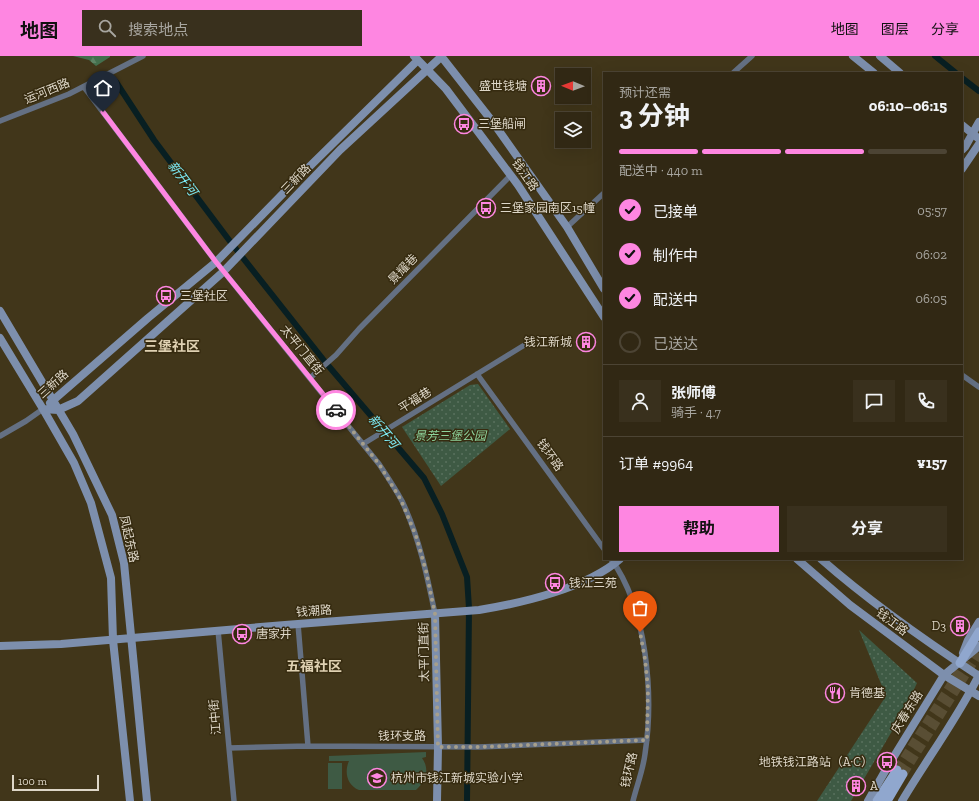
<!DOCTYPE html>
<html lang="zh">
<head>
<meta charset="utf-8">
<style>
  :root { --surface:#312814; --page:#39301d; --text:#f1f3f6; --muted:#a8a6a0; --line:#4c4434; --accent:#fe86e1 }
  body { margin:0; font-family:"Zilla Slab","Noto Sans SC",serif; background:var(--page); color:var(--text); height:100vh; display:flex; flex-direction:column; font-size:15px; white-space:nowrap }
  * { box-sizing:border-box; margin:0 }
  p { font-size:13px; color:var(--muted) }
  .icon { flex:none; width:22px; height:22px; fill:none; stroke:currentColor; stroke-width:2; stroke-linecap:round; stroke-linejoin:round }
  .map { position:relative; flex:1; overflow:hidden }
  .details { position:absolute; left:603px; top:16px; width:360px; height:488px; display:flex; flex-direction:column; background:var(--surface); border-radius:0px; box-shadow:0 4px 16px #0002,0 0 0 1px var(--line) }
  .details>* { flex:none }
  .needle { width:26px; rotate:271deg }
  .fabs { position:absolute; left:555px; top:12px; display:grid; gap:8px }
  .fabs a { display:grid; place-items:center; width:36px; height:36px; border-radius:0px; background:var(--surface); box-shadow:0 4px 16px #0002,0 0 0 1px var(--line); font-size:20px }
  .scale { position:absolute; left:12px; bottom:10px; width:87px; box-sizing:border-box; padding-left:4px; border:2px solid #ded7c8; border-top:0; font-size:11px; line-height:14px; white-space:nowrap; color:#ded7c8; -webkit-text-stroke:3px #362b10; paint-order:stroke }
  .pin { position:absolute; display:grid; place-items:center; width:34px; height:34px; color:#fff; margin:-41px -17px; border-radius:50% 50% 50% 0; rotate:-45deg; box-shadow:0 0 4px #0007 }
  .pin .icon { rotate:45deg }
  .courier { position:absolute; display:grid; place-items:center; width:40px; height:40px; margin:-20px; border:3px solid #fe86e1; border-radius:50%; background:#fff; color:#222; box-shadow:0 1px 5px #0007 }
  .headline em { font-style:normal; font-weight:700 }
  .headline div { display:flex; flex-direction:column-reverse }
  .headline { display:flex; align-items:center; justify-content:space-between; height:68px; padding:0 16px }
  h1 { font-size:26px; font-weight:700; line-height:30px }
  .bar { display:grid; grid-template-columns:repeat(4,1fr); gap:6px 4px; align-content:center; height:48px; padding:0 16px }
  .bar i { height:5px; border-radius:3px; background:var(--line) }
  .bar .active { background:var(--accent) }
  .bar p { grid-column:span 4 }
  .line { display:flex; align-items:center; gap:10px; padding:0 16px; border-top:1px solid var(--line) }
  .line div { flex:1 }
  .round { display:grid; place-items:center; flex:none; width:42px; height:42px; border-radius:0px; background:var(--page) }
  ol { padding:0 16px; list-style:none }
  li { display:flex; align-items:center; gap:12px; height:44px }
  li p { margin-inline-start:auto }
  li .icon { padding:4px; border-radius:50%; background:var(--accent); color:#111; stroke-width:4 }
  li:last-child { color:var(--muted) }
  li i { width:22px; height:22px; border:2px solid var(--line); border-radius:50% }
  .action { display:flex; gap:8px; margin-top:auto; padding:8px 16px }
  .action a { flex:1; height:46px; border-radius:0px; background:var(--accent); color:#111; font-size:16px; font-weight:700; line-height:46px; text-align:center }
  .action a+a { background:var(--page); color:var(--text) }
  header { display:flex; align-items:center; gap:24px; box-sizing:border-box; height:56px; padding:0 20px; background:var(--accent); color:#111 }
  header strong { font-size:19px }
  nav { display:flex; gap:22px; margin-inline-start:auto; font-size:14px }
  .search { width:280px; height:36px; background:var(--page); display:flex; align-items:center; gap:10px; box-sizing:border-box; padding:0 14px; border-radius:0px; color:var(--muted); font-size:15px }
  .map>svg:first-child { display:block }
  .forest { fill:url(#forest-firs) }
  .park { fill:url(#park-dots) }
  .garden { fill:#3e5a44 }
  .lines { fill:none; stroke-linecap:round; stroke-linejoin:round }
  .canal { stroke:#081f22; stroke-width:6 }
  .primary-tunnel { stroke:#594e34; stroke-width:9; stroke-dasharray:9 4.5; stroke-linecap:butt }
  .street { stroke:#647083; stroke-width:5.5 }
  .secondary { stroke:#7d8fad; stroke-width:8 }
  .primary { stroke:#90a7ce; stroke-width:9 }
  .done { stroke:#a79f8b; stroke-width:4; stroke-dasharray:0 7.2 }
  .route { stroke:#fe86e1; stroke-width:5 }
  .labels { text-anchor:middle; stroke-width:3; stroke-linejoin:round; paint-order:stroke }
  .poi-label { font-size:12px; fill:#ded7c8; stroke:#362b10; text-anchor:start }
  .street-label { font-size:12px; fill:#ded7c8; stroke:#362b10 }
  .park-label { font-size:12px; font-style:italic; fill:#8dd39c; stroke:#362b10 }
  .water-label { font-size:13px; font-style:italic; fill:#7cebf7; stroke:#362b10 }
  .quarter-label { font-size:14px; font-weight:bold; fill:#dfd1b2; stroke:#362b10 }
</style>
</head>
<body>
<header>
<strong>地图</strong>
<div class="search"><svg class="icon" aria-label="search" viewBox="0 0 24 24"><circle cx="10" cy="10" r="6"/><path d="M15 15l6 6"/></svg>搜索地点</div>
<nav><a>地图</a><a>图层</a><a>分享</a></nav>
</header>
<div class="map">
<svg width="979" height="745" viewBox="0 0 979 745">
  <defs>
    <pattern id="forest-firs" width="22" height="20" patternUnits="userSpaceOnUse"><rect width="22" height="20" fill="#436f4d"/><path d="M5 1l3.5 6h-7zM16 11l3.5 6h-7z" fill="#5e8365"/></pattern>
    <pattern id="park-dots" width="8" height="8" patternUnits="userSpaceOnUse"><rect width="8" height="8" fill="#3e5a44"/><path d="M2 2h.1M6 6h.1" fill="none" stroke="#59715e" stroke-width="1.8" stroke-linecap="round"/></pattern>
  </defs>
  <rect width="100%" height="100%" fill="#41361a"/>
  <!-- forest -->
  <path class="forest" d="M73,0H110V1L96,10L89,4Z"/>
  <!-- park -->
  <path class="park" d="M478,328L510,373L441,430L402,371L470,329Z
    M859,574L917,627L905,653L851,745H817L886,640Z"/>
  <!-- garden -->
  <path class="garden" d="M426,696V701L422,702C430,713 426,725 416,734H359C347,729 344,716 349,705H329V700Z
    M328,707H342V733H328Z"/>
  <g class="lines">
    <!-- canal -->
    <path class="canal" d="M935,0L956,17
      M962,22L979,35
      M116,26L154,84L232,188L326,307L424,422L442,458L467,521L469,552L467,745"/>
    <!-- primary-tunnel -->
    <path class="primary-tunnel" d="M897,714L968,602
      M903,718L979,597"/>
    <!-- street -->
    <path class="street" d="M733,17L752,0
      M84,31L216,206L379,408C387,420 395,432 402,445C419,481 427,519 435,558
      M0,65L69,38L143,0
      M567,171L604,137
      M477,318L604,493
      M962,319L979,331
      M310,322L336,299L359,273L511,119
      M0,380L26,365L43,353
      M363,388L531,285
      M611,503C647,552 654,639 645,698C643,714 637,729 633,745
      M298,568L308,690
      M218,574L234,745
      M229,692L308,690L479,691L647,684"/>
    <!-- secondary -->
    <path class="secondary" d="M414,0L446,33L518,129L604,261
      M441,0L492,65L567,171L604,233
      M853,0L874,17
      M880,0L900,17
      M962,69L979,83
      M962,94L965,91L979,66
      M962,113L979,88
      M0,255L73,378L112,459L124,507L147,745
      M0,282L43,353L74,407L91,447L111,522L113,584L130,745
      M50,347L148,262L216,206L306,114L418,4
      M43,353L58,354L78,345L223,216L340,94L442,0
      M797,503L850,549L944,619L979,640
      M821,503C870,546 924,584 979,620
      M435,558L438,691L437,745
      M0,590L61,588L285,569L479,554C522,547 587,532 620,503
      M963,597L968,584L979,566
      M868,745L888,710L944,619L979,590
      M902,745C927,703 957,663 979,619"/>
    <!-- primary -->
    <path class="primary" d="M960,607L979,576
      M877,745L897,714
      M887,745L903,718"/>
  </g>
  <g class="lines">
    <!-- done -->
    <path class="done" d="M336,354L379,408L401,444L416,480L426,515L435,558L438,691H479L647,684L648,632L645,603L640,576"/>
    <!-- route -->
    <path class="route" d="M103,56L216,206L336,354"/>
  </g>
  <!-- icons -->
  <defs>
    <symbol id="building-ring" viewBox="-11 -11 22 22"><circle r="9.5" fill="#362b10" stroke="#fe86e1" stroke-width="1.5"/><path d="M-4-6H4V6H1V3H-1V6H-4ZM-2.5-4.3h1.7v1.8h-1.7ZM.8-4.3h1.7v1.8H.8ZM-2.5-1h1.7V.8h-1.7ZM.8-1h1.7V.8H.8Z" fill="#fe86e1"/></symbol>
    <symbol id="bus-ring" viewBox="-11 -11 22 22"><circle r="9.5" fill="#362b10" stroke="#fe86e1" stroke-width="1.5"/><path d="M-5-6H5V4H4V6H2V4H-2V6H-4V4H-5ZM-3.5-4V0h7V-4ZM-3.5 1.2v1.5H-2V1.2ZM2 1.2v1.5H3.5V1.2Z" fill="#fe86e1"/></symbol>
    <symbol id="restaurant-ring" viewBox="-11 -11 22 22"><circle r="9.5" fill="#362b10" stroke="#fe86e1" stroke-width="1.5"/><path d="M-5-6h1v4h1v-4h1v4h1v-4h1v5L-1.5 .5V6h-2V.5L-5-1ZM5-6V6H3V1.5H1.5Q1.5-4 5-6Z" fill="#fe86e1"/></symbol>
    <symbol id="school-ring" viewBox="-11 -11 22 22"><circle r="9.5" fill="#362b10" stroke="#fe86e1" stroke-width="1.5"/><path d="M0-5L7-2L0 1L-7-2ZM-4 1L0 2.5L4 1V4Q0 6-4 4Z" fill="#fe86e1"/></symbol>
  </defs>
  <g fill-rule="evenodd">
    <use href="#building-ring" x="530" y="19" width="22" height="22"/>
    <use href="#bus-ring" x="453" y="57" width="22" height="22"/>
    <use href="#bus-ring" x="475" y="141" width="22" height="22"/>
    <use href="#bus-ring" x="155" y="229" width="22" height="22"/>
    <use href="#building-ring" x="575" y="275" width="22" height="22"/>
    <use href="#bus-ring" x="544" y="516" width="22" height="22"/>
    <use href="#building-ring" x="949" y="559" width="22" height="22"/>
    <use href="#bus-ring" x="231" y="567" width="22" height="22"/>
    <use href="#restaurant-ring" x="824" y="626" width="22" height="22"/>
    <use href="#bus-ring" x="876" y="695" width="22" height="22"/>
    <use href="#school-ring" x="366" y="711" width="22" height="22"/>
    <use href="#building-ring" x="845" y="719" width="22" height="22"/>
  </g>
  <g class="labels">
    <!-- poi labels -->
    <g class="poi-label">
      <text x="527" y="34" text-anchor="end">盛世钱塘</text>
      <text x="478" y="72">三堡船闸</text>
      <text x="500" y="156">三堡家园南区15幢</text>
      <text x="180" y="244">三堡社区</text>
      <text x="572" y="290" text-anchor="end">钱江新城</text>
      <text x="569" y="531">钱江三苑</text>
      <text x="946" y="574" text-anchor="end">D3</text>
      <text x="256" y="582">唐家井</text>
      <text x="849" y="641">肯德基</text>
      <text x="873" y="710" text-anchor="end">地铁钱江路站（A·C）</text>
      <text x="391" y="726">杭州市钱江新城实验小学</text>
      <text x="870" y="734">A</text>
    </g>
    <!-- street labels -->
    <g class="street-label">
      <text transform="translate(47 35) rotate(-22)" y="4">运河西路</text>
      <text transform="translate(525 119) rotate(55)" y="4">钱江路</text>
      <text transform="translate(296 123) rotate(-46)" y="4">三新路</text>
      <text transform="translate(403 213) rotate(-46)" y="4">景耀巷</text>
      <text transform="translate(302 294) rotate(51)" y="4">太平门直街</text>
      <text transform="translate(53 328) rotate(-42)" y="4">三新路</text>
      <text transform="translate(415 344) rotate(-32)" y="4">平福巷</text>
      <text transform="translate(550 399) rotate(54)" y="4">钱环路</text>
      <text transform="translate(129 483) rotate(77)" y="4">凤起东路</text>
      <text transform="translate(314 555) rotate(-4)" y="4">钱潮路</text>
      <text transform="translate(892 566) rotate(37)" y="4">钱江路</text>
      <text transform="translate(424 596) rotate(-91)" y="4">太平门直街</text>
      <text transform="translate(907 656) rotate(-58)" y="4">庆春东路</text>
      <text transform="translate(215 661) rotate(-95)" y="4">江中街</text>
      <text x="402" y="684">钱环支路</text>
      <text transform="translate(629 714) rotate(-77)" y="4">钱环路</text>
    </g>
    <!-- park labels -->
    <g class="park-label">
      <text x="450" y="384">景芳三堡公园</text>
    </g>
    <!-- water labels -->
    <g class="water-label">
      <text transform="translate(183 122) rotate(53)" y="5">新开河</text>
      <text transform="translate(384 375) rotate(50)" y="5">新开河</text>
    </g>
    <!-- quarter labels -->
    <g class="quarter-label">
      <text x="172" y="295">三堡社区</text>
      <text x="314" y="615">五福社区</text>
    </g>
  </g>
</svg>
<div class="fabs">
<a><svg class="needle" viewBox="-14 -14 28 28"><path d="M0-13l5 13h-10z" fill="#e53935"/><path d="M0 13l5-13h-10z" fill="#a8a6a0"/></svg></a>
<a><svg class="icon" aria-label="layers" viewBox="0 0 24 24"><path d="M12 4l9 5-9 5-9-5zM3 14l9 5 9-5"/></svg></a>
</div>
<div class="scale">100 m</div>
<div class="pin" style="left:640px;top:576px;background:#ea580c"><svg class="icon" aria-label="bag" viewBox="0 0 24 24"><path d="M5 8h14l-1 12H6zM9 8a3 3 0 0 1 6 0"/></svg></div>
<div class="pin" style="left:103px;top:56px;background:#1f2937"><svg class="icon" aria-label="home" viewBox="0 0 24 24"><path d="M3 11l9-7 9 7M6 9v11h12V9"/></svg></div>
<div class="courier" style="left:336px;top:354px"><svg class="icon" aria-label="car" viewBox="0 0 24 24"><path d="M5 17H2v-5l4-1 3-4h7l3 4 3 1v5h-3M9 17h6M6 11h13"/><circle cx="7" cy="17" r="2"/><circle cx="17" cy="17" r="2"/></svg></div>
<section class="details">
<div class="headline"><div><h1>3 分钟</h1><p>预计还需</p></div><em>06:10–06:15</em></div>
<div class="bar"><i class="active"></i><i class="active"></i><i class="active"></i><i></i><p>配送中 · 440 m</p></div>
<ol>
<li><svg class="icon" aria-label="check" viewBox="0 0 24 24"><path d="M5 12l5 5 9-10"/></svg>已接单<p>05:57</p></li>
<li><svg class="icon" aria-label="check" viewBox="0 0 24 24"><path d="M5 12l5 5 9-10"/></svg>制作中<p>06:02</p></li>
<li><svg class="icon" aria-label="check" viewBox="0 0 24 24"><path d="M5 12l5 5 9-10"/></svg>配送中<p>06:05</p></li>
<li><i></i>已送达</li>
</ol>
<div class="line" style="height:72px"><a class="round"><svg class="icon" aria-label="person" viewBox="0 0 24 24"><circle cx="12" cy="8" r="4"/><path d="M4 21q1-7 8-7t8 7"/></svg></a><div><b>张师傅</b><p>骑手 · 4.7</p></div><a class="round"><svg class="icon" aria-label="chat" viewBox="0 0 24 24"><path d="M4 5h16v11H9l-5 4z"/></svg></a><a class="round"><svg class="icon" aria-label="phone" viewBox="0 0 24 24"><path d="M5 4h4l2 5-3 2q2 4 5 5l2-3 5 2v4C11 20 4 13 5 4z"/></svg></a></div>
<div class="line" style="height:52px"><div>订单 #9964</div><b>¥157</b></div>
<div class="action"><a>帮助</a><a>分享</a></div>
</section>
</div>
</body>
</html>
